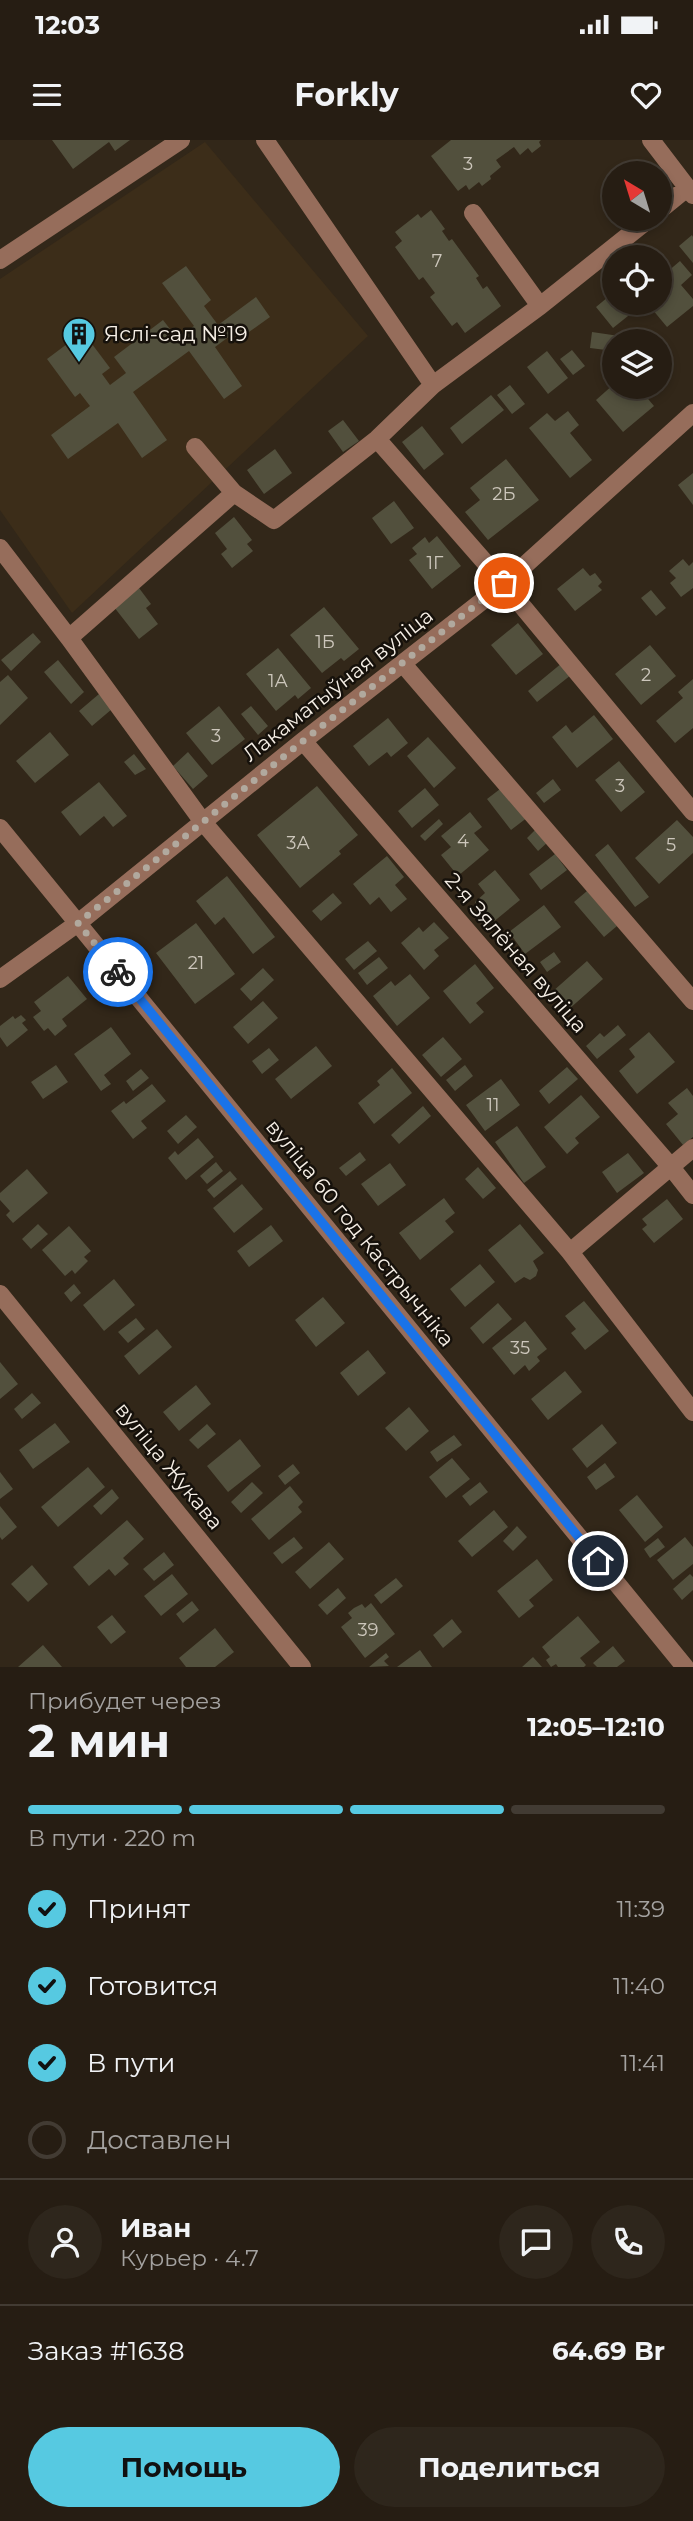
<!DOCTYPE html>
<html lang="ru">
<head>
<meta charset="utf-8">
<style>
  :root { --surface:#261d13; --page:#2e261c; --text:#f1f3f6; --muted:#a4a2a0; --line:#423b33; --accent:#56c9e1 }
  body { margin:0; font-family:Montserrat,sans-serif; background:var(--page); color:var(--text); height:100vh; display:flex; flex-direction:column; font-size:26px; white-space:nowrap }
  * { box-sizing:border-box; margin:0 }
  p { font-size:23px; color:var(--muted) }
  .icon { flex:none; width:38px; height:38px; fill:none; stroke:currentColor; stroke-width:2; stroke-linecap:round; stroke-linejoin:round }
  .map { position:relative; height:1527px; overflow:hidden }
  .details { display:flex; flex-direction:column; background:var(--surface); flex:1 }
  .details>* { flex:none }
  .needle { width:46px; rotate:322deg }
  .tools { position:absolute; left:602px; top:21px; display:grid; gap:14px }
  .tools a { display:grid; place-items:center; width:70px; height:70px; border-radius:50%; background:var(--surface); box-shadow:0 4px 10px #0003,0 0 0 2px var(--line); font-size:35px }
  .pin { position:absolute; display:grid; place-items:center; width:60px; height:60px; color:#fff; margin:-30px; border:4px solid #fff; border-radius:50%; box-shadow:0 2px 7px #0007 }
  .courier { position:absolute; display:grid; place-items:center; width:70px; height:70px; margin:-35px; border:5px solid #1a73e8; border-radius:50%; background:#fff; color:#222; box-shadow:0 2px 9px #0007 }
  .head em { font-style:normal; font-weight:700 }
  .head div { display:flex; flex-direction:column-reverse }
  .head { display:flex; align-items:center; justify-content:space-between; height:119px; padding:0 28px }
  h1 { font-size:46px; font-weight:700; line-height:52px }
  .bar { display:grid; grid-template-columns:repeat(4,1fr); gap:10px 7px; align-content:center; height:84px; padding:0 28px }
  .bar i { height:9px; border-radius:5px; background:var(--line) }
  .bar .current { background:var(--accent) }
  .bar p { grid-column:span 4 }
  .line { display:flex; align-items:center; gap:18px; padding:0 28px; border-top:2px solid var(--line) }
  .line div { flex:1 }
  .round { display:grid; place-items:center; flex:none; width:74px; height:74px; border-radius:37px; background:var(--page) }
  ol { padding:0 28px; list-style:none }
  li { display:flex; align-items:center; gap:21px; height:77px }
  li p { margin-inline-start:auto }
  li .icon { padding:7px; border-radius:50%; background:var(--accent); color:#111; stroke-width:4 }
  li:last-child { color:var(--muted) }
  li i { width:38px; height:38px; border:4px solid var(--line); border-radius:50% }
  .button { display:flex; gap:14px; margin-top:auto; padding:14px 28px }
  .button a { flex:1; height:80px; border-radius:42px; background:var(--accent); color:#111; font-size:28px; font-weight:700; line-height:80px; text-align:center }
  .button a+a { background:var(--page); color:var(--text) }
  .status { display:flex; justify-content:space-between; align-items:center; height:49px; padding:0 35px; background:var(--surface); direction:ltr }
  .status svg { height:19px; fill:currentColor }
  header { display:flex; justify-content:space-between; align-items:center; height:91px; padding:0 28px; background:var(--surface); font-size:32px; font-weight:700 }
  .map>svg:first-child { display:block }
  .built { fill:#3c2d19 }
  .building { fill:#52503d }
  .lines { fill:none; stroke-linecap:round; stroke-linejoin:round }
  .minor { stroke:#966d5b; stroke-width:18 }
  .done { stroke:#b1a99e; stroke-width:7; stroke-dasharray:0 12.6 }
  .route { stroke:#1a73e8; stroke-width:9 }
  .labels { text-anchor:middle; stroke-width:5; stroke-linejoin:round; paint-order:stroke }
  .number-label { font-size:18px; fill:#cdc7bc }
  .poi-label { font-size:21px; fill:#f6efe6; stroke:#16110b; text-anchor:start }
  .street-label { font-size:21px; fill:#f6efe6; stroke:#16110b }
</style>
</head>
<body>
<div class="status"><b>12:03</b><svg viewBox="0 0 49 12"><path d="M0 12V9h3v3zM5 12V6h3v6zM10 12V3h3v9zM15 12V0h3v12zM26 1h20v11H26zM47 4h2v5h-2z"/></svg></div>
<header><svg class="icon" aria-label="menu" viewBox="0 0 24 24"><path d="M4 6h16M4 12h16M4 18h16"/></svg>Forkly<svg class="icon" aria-label="heart" viewBox="0 0 24 24"><path d="M12 20l-8-8c-3-5 5-10 8-4 3-6 11-1 8 4z"/></svg></header>
<div class="map">
<svg width="693" height="1527" viewBox="0 0 693 1527">
  <rect width="100%" height="100%" fill="#322719"/>
  <!-- built -->
  <path class="built" d="M205,2L368,196L72,473L0,370V139Z"/>
  <!-- building -->
  <path class="building" d="M52,0H130L115,11L109,2L73,29Z
    M451,0H541L539,2L541,6L532,13L528,8L520,15L514,7L496,20L501,27L490,36L491,39L482,46L479,42L469,50L466,45L458,51L431,16Z
    M431,70L445,89L442,91L449,101L452,99L479,136L476,138L483,149L487,146L501,166L465,193L457,182L452,186L430,157L435,153L423,137L419,140L395,107L402,101L395,92L418,74L421,78Z
    M692,95L693,97V123L679,106Z
    M680,121L692,135L681,145L693,159V166L667,187L647,163H660V138Z
    M186,126L211,160L204,166L218,185L256,157L270,177L242,197L238,190L215,207L242,246L224,259L189,211L133,252L167,300L142,318L118,283L68,319L51,295L90,266L80,253L75,257L47,219L83,192L110,228L102,234L110,245L126,233L114,217L163,180L177,198L194,186L162,143Z
    M614,152V163H634L638,168L613,188L596,167Z
    M592,192L626,197L625,201H614V211L590,208Z
    M572,210L585,226L573,235L560,219Z
    M547,211L568,238L548,254L527,227Z
    M614,244V247H638L654,266L623,292L596,260Z
    M510,245L525,264L512,274L497,255Z
    M491,255L504,270L462,304L450,288Z
    M568,271L579,285L570,293L592,320L570,338L529,288L547,273L555,281Z
    M343,280L359,301L343,312L328,291Z
    M422,286L444,314L424,330L402,302Z
    M275,309L292,333L264,354L247,330Z
    M506,319L539,360L488,400L465,372L480,360L470,348Z
    M693,333V365L678,345Z
    M394,361L414,388L391,404L372,378Z
    M234,377L252,400L247,404L253,411L232,428L221,414L227,409L215,393Z
    M437,396L461,426L432,449L409,420L417,414L412,408L425,397L429,403Z
    M683,419L689,426L693,422V448L681,457L670,443L676,438L669,431Z
    M583,428L590,436L595,433L602,442L598,446L602,450L575,471L557,449Z
    M139,448L151,464L146,468L158,484L139,499L114,467Z
    M651,450L666,468L656,476L641,458Z
    M324,467L359,509L344,521L341,518L322,533L290,495Z
    M518,483L543,514L516,535L491,505Z
    M33,493L41,502L11,531L1,520Z
    M650,505L676,536L641,565L615,534Z
    M278,508L311,548L298,559L295,555L276,571L246,534Z
    M58,520L84,552L71,564L44,532Z
    M562,523L571,535L537,562L528,551Z
    M8,535L28,558L0,585V542Z
    M693,539V588L675,603L656,581L683,558L678,552Z
    M99,554L112,569L92,586L79,571Z
    M219,566L245,599L212,625L186,593Z
    M251,566L268,586L258,595L241,574Z
    M594,575L613,599L577,628L552,597L566,585L572,593Z
    M388,578L408,603L391,617L387,612L369,626L353,606Z
    M50,592L69,615L35,643L16,621Z
    M428,597L456,628L434,648L407,616Z
    M188,612L208,636L193,649L173,626Z
    M134,614L146,629L135,635L124,622Z
    M619,621L645,652L621,672L595,640Z
    M553,639L561,650L544,663L536,653Z
    M99,642L127,676L113,687L104,676L80,696L61,672Z
    M317,646L358,695L339,711L341,714L300,748L257,695Z
    M504,646L528,677L511,690L487,659Z
    M425,648L439,665L412,688L398,671Z
    M470,672L482,687L474,693L489,710L458,736L441,715L451,707L441,696Z
    M439,679L443,684L425,701L420,696Z
    M677,680L693,697V713L659,744L635,718Z
    M536,689L548,702L538,711L527,698Z
    M608,704L649,757L635,767L595,715Z
    M555,714L567,730L541,750L529,734Z
    M387,716L404,737L395,745L407,759L391,772L379,757L370,765L353,744Z
    M495,730L520,760L492,783L475,762L485,753L478,744Z
    M227,736L275,797L253,814L224,777L215,785L196,761Z
    M587,751L617,786L604,797L574,762Z
    M333,753L342,763L321,781L312,771Z
    M544,765L561,787L525,814L509,792Z
    M434,782L449,798L434,810L439,816L424,830L401,803L419,787L423,792Z
    M196,783L235,834L195,864L156,813Z
    M368,801L377,811L354,830L345,819Z
    M554,812L561,822L547,832L540,822Z
    M379,817L388,828L367,845L358,833Z
    M587,821L603,839L568,870L552,852Z
    M475,824L494,848L476,863L484,872L470,884L443,851Z
    M263,828L274,840L251,861L240,849Z
    M410,834L430,858L397,886L373,856L391,841L395,846Z
    M68,836L87,859L62,879L67,886L55,896L48,888L44,891L33,877L41,871L34,862Z
    M263,861L278,878L248,904L233,887Z
    M21,875L26,880L22,883L28,890L7,907L0,897V886L13,876L15,879Z
    M618,885L626,895L597,919L586,906L600,893L604,897Z
    M111,887L131,914L104,935L111,944L101,951L74,914Z
    M649,892L675,922L637,954L619,931L635,917L629,909Z
    M443,897L462,919L441,937L422,915Z
    M316,906L332,926L291,959L275,939Z
    M269,908L279,920L262,934L252,921Z
    M56,925L68,942L43,959L31,942Z
    M465,925L473,936L455,951L446,940Z
    M567,927L578,939L549,964L539,951Z
    M392,928L412,953L374,984L358,963L380,945L377,941Z
    M141,929L149,938L133,951L126,941Z
    M501,939L520,965L485,991L466,965Z
    M152,944L166,961L141,981L147,988L133,999L111,971L124,961L126,964Z
    M687,948L693,956V997L683,1005L666,984L678,974L668,963Z
    M581,955L600,977L575,998L579,1003L567,1014L544,987Z
    M423,966L431,976L399,1004L391,995Z
    M186,975L197,987L178,1004L167,991Z
    M517,986L546,1027L524,1043L495,1002Z
    M198,998L214,1017L186,1040L168,1018L175,1011L178,1015Z
    M360,1012L366,1020L346,1036L339,1028Z
    M628,1013L644,1033L617,1053L602,1032Z
    M216,1022L223,1031L207,1044L200,1036Z
    M390,1023L406,1045L378,1066L361,1044Z
    M478,1027L496,1048L483,1059L465,1039Z
    M27,1029L48,1053L13,1083L6,1075L10,1071L0,1060V1053Z
    M230,1031L237,1039L214,1058L207,1050Z
    M242,1044L263,1069L234,1093L213,1068Z
    M444,1058L455,1073L445,1081L454,1092L420,1120L399,1093Z
    M667,1059L683,1079L654,1103L642,1089L647,1085L642,1079Z
    M38,1084L48,1094L31,1109L22,1099Z
    M520,1084L544,1113L533,1121L538,1130L536,1136L530,1140L524,1137L515,1143L488,1110Z
    M271,1085L283,1101L249,1127L237,1111Z
    M69,1086L91,1111L84,1117L88,1121L75,1134L72,1130L65,1136L42,1110Z
    M480,1124L495,1142L465,1167L450,1149Z
    M114,1139L135,1165L104,1191L83,1165Z
    M74,1144L81,1153L71,1162L64,1153Z
    M323,1157L345,1183L316,1207L295,1180Z
    M584,1161L609,1191L585,1210L571,1193L576,1189L565,1176Z
    M498,1163L512,1179L483,1204L470,1188Z
    M136,1178L145,1189L128,1203L118,1192Z
    M525,1181L547,1209L537,1217L540,1221L529,1231L525,1225L514,1235L492,1208Z
    M157,1189L172,1207L139,1235L124,1216Z
    M368,1210L386,1233L358,1256L340,1233Z
    M0,1222L18,1244L0,1259Z
    M565,1231L582,1252L548,1280L531,1259Z
    M196,1245L211,1264L179,1291L163,1272Z
    M32,1253L41,1263L22,1279L14,1269Z
    M409,1267L429,1291L406,1311L385,1288Z
    M55,1283L70,1302L33,1329L19,1310Z
    M207,1284L216,1294L198,1309L189,1300Z
    M602,1284L617,1303L587,1328L572,1309Z
    M454,1295L462,1305L437,1322L430,1312Z
    M240,1299L261,1326L228,1352L207,1326Z
    M452,1318L470,1339L446,1358L429,1337Z
    M605,1323L615,1337L596,1350L587,1337Z
    M293,1324L300,1333L285,1345L278,1336Z
    M88,1327L105,1347L58,1387L41,1367Z
    M0,1332L13,1349L0,1359Z
    M252,1342L263,1353L241,1373L231,1362Z
    M480,1342L488,1352L470,1366L462,1356Z
    M290,1346L303,1362L298,1367L302,1372L269,1400L251,1379Z
    M112,1349L119,1358L101,1375L93,1366Z
    M637,1355L663,1387L645,1402L619,1370Z
    M0,1366L17,1387L2,1400L0,1397Z
    M494,1370L508,1387L472,1417L458,1401Z
    M127,1380L144,1399L123,1418L129,1424L115,1436L109,1429L89,1446L73,1427Z
    M517,1386L527,1397L513,1411L503,1401Z
    M294,1397L303,1408L282,1424L273,1413Z
    M685,1397L693,1407V1424L673,1440L657,1420Z
    M658,1398L665,1407L650,1418L644,1409Z
    M329,1402L344,1419L310,1449L295,1432Z
    M164,1412L174,1425L154,1441L143,1429Z
    M537,1419L553,1440L529,1460L534,1466L519,1478L497,1451Z
    M32,1425L48,1444L28,1462L11,1444Z
    M172,1434L188,1454L161,1476L144,1456Z
    M690,1434L693,1437V1450L682,1460L673,1449Z
    M396,1438L403,1446L381,1464L374,1455Z
    M338,1448L346,1458L327,1475L318,1465Z
    M192,1461L199,1470L183,1483L176,1474Z
    M371,1463L395,1494L365,1518L341,1487L352,1478L348,1473L354,1468L362,1464L365,1468Z
    M112,1475L126,1492L111,1504L97,1487Z
    M578,1476L600,1502L580,1518L586,1525L584,1527H558L556,1524L551,1527L546,1520L550,1517L542,1507Z
    M452,1479L462,1492L443,1508L433,1495Z
    M215,1488L234,1512L215,1527H186L179,1518Z
    M43,1505L62,1527H18Z
    M613,1506L625,1521L617,1527H597L593,1523Z
    M420,1510L432,1527H397Z
    M386,1513L389,1517L384,1521L389,1526L369,1527Z
    M533,1517L542,1527H522Z"/>
  <g class="lines">
    <!-- minor -->
    <path class="minor" d="M265,0L433,245
      M651,0L693,55
      M660,70L687,48
      M473,73L540,166
      M0,120L181,0
      M377,299L504,444L693,672
      M195,307L234,353L274,380L377,299L433,245L540,166L649,79
      M0,408L69,498L203,682L570,1112L693,1272
      M69,498L234,353
      M403,524L693,861
      M303,601L671,1027L693,1055
      M0,688L685,1527
      M0,839L78,783L303,601L504,444L693,273
      M570,1112L693,1008
      M0,1154L302,1527"/>
  </g>
  <g class="lines">
    <!-- done -->
    <path class="done" d="M118,832L78,783L303,601L504,443"/>
    <!-- route -->
    <path class="route" d="M118,832L598,1421"/>
  </g>
  <!-- icons -->
  <defs>
    <symbol id="building-pin" viewBox="-11 -11 22 30"><path d="M0 17L-7.5 6A9.5 9.5 0 1 1 7.5 6Z" fill="#56c9e1" stroke="#16110b"/><path d="M-4-6H4V6H1V3H-1V6H-4ZM-2.5-4.3h1.7v1.8h-1.7ZM.8-4.3h1.7v1.8H.8ZM-2.5-1h1.7V.8h-1.7ZM.8-1h1.7V.8H.8Z" fill="#111"/></symbol>
  </defs>
  <g fill-rule="evenodd">
    <use href="#building-pin" x="60" y="175" width="38" height="52"/>
  </g>
  <g class="labels">
    <!-- number labels -->
    <g class="number-label">
      <text x="468" y="30">3</text>
      <text x="437" y="127">7</text>
      <text x="504" y="360">2Б</text>
      <text x="435" y="429">1Г</text>
      <text x="325" y="508">1Б</text>
      <text x="646" y="541">2</text>
      <text x="278" y="547">1А</text>
      <text x="216" y="602">3</text>
      <text x="620" y="652">3</text>
      <text x="463" y="707">4</text>
      <text x="298" y="709">3А</text>
      <text x="671" y="711">5</text>
      <text x="196" y="829">21</text>
      <text x="493" y="971">11</text>
      <text x="520" y="1214">35</text>
      <text x="368" y="1496">39</text>
    </g>
    <!-- poi labels -->
    <g class="poi-label">
      <text x="104" y="201">Яслі-сад №19</text>
    </g>
    <!-- street labels -->
    <g class="street-label">
      <text transform="translate(338 545) rotate(-38)" y="7">Лакаматыўная вуліца</text>
      <text transform="translate(516 813) rotate(49)" y="7">2-я Зялёная вуліца</text>
      <text transform="translate(360 1093) rotate(51)" y="7">вуліца 60 год Кастрычніка</text>
      <text transform="translate(169 1326) rotate(51)" y="7">вуліца Жукава</text>
    </g>
  </g>
</svg>
<div class="tools">
<a><svg class="needle" viewBox="-14 -14 28 28"><path d="M0-13l5 13h-10z" fill="#e53935"/><path d="M0 13l5-13h-10z" fill="#a4a2a0"/></svg></a>
<a><svg class="icon" aria-label="locate" viewBox="0 0 24 24"><circle cx="12" cy="12" r="6"/><path d="M12 2v4M12 18v4M2 12h4M18 12h4"/></svg></a>
<a><svg class="icon" aria-label="layers" viewBox="0 0 24 24"><path d="M12 4l9 5-9 5-9-5zM3 14l9 5 9-5"/></svg></a>
</div>
<div class="pin" style="left:504px;top:443px;background:#ea580c"><svg class="icon" aria-label="bag" viewBox="0 0 24 24"><path d="M5 8h14l-1 12H6zM9 8a3 3 0 0 1 6 0"/></svg></div>
<div class="pin" style="left:598px;top:1421px;background:#1f2937"><svg class="icon" aria-label="home" viewBox="0 0 24 24"><path d="M3 11l9-7 9 7M6 9v11h12V9"/></svg></div>
<div class="courier" style="left:118px;top:832px"><svg class="icon" aria-label="bike" viewBox="0 0 24 24"><circle cx="6" cy="16" r="4"/><circle cx="18" cy="16" r="4"/><path d="M6 16l4-8h5l3 8M10 8l3 8H6M13 5h3"/></svg></div>
</div>
<section class="details">
<div class="head"><div><h1>2 мин</h1><p>Прибудет через</p></div><em>12:05–12:10</em></div>
<div class="bar"><i class="current"></i><i class="current"></i><i class="current"></i><i></i><p>В пути · 220 m</p></div>
<ol>
<li><svg class="icon" aria-label="check" viewBox="0 0 24 24"><path d="M5 12l5 5 9-10"/></svg>Принят<p>11:39</p></li>
<li><svg class="icon" aria-label="check" viewBox="0 0 24 24"><path d="M5 12l5 5 9-10"/></svg>Готовится<p>11:40</p></li>
<li><svg class="icon" aria-label="check" viewBox="0 0 24 24"><path d="M5 12l5 5 9-10"/></svg>В пути<p>11:41</p></li>
<li><i></i>Доставлен</li>
</ol>
<div class="line" style="height:126px"><a class="round"><svg class="icon" aria-label="person" viewBox="0 0 24 24"><circle cx="12" cy="8" r="4"/><path d="M4 21q1-7 8-7t8 7"/></svg></a><div><b>Иван</b><p>Курьер · 4.7</p></div><a class="round"><svg class="icon" aria-label="chat" viewBox="0 0 24 24"><path d="M4 5h16v11H9l-5 4z"/></svg></a><a class="round"><svg class="icon" aria-label="phone" viewBox="0 0 24 24"><path d="M5 4h4l2 5-3 2q2 4 5 5l2-3 5 2v4C11 20 4 13 5 4z"/></svg></a></div>
<div class="line" style="height:91px"><div>Заказ #1638</div><b>64.69 Br</b></div>
<div class="button"><a>Помощь</a><a>Поделиться</a></div>
</section>
</body>
</html>
